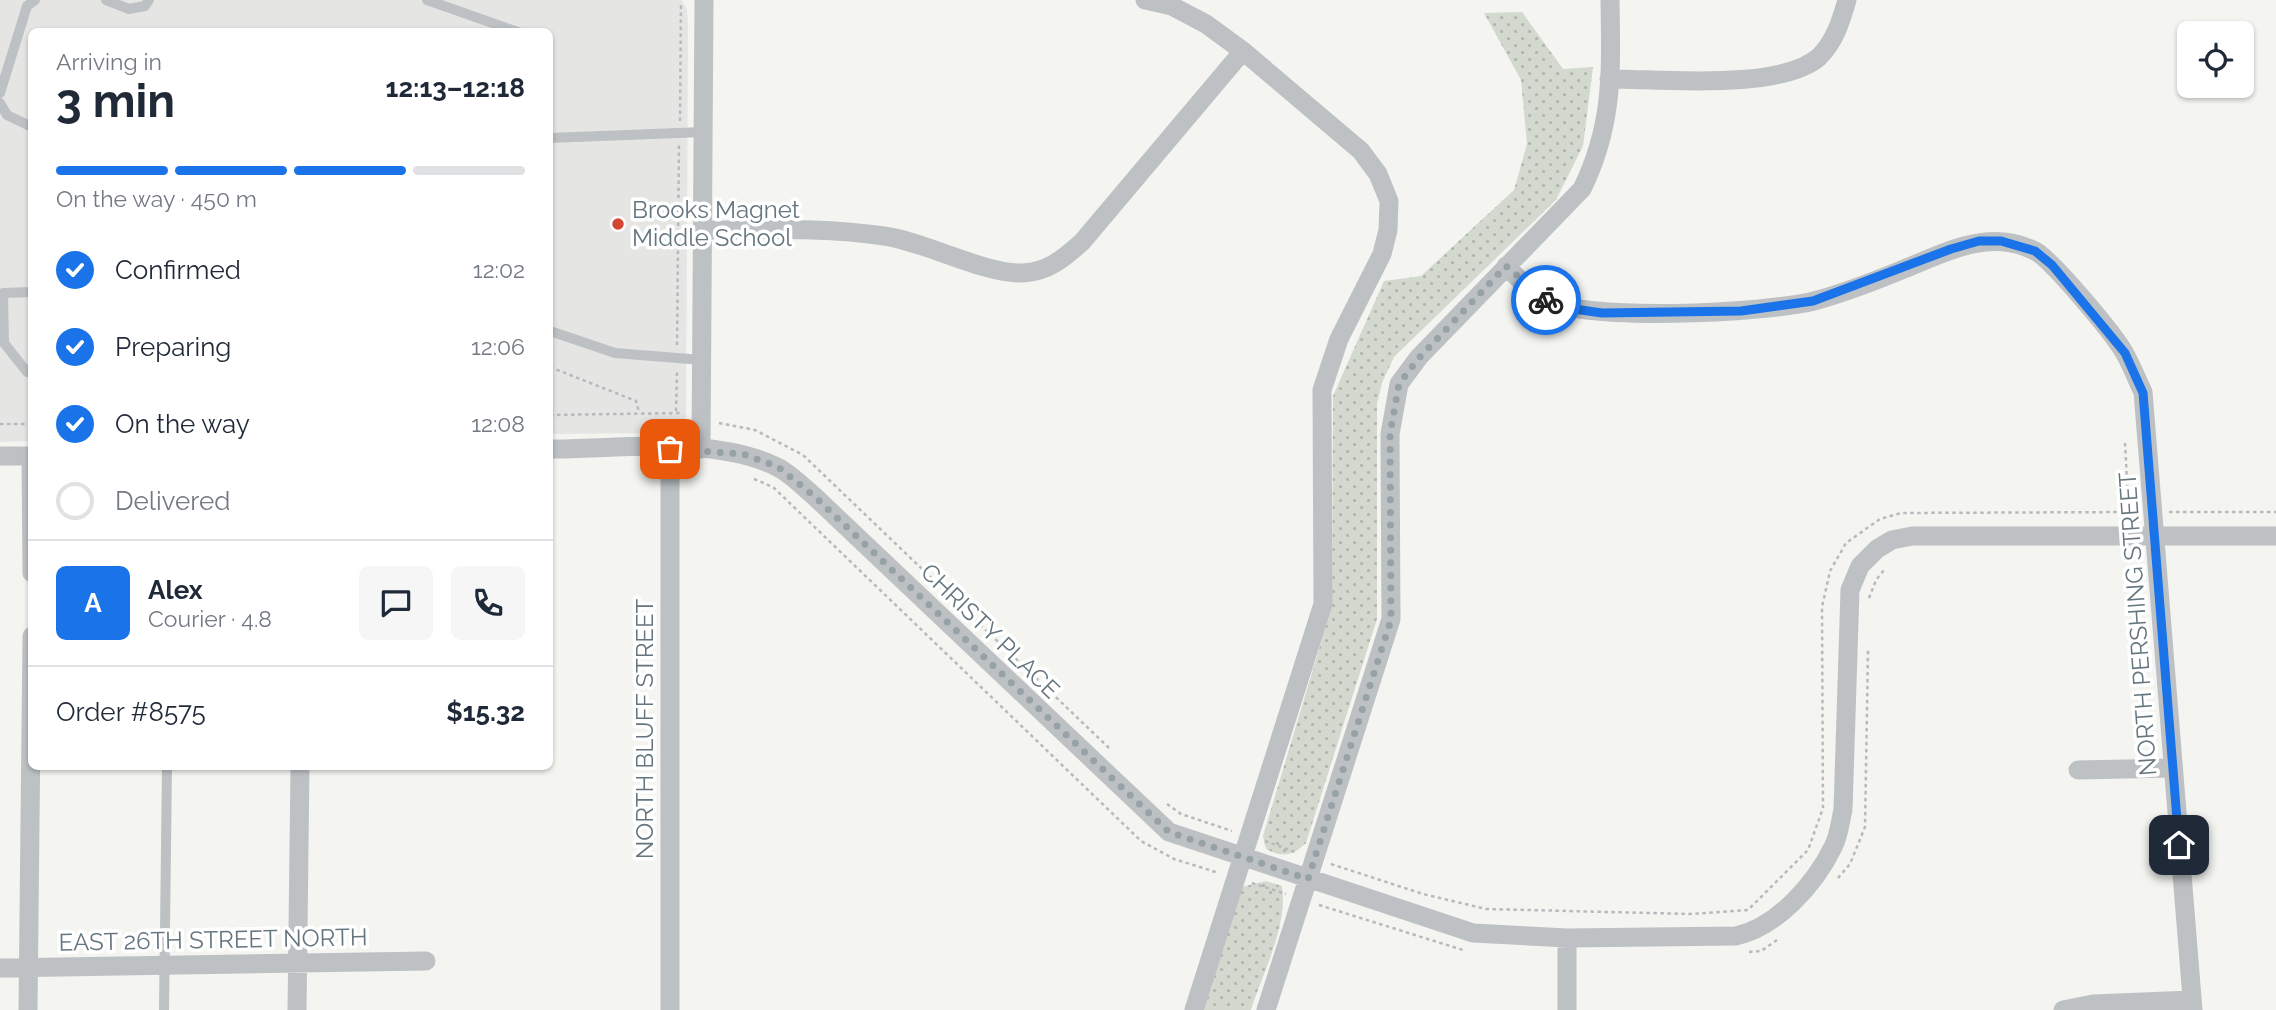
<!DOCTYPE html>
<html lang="en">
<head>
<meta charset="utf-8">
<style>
  :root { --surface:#fff; --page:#f6f6f7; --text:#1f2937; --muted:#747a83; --line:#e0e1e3; --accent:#1a73e8 }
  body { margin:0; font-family:Raleway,sans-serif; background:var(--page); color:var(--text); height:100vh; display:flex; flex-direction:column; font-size:26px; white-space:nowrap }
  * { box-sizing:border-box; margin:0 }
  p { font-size:23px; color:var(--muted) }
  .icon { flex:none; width:38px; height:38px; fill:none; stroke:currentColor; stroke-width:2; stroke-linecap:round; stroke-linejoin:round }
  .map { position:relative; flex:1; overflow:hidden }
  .details { position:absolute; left:28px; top:28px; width:525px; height:742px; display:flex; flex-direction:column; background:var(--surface); border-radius:10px; box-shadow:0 2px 5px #0004 }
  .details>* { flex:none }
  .controls { position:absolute; left:2177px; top:21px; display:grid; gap:14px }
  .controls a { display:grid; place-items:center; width:77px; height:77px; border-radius:10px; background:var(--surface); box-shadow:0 2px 5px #0004; font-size:35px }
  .pin { position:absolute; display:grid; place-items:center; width:60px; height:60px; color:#fff; margin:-30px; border-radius:14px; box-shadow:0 4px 10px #0006 }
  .courier { position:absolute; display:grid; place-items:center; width:70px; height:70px; margin:-35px; border:5px solid #1a73e8; border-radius:50%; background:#fff; color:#222; box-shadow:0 2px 9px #0007 }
  .overview em { font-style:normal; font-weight:700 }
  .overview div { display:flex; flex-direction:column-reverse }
  .overview { display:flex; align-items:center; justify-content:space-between; height:119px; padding:0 28px }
  h1 { font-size:46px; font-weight:700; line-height:52px }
  .bar { display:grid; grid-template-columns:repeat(4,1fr); gap:10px 7px; align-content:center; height:84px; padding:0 28px }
  .bar i { height:9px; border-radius:5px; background:var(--line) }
  .bar .current { background:var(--accent) }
  .bar p { grid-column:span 4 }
  .line { display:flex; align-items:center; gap:18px; padding:0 28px; border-top:2px solid var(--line) }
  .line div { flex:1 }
  .round { display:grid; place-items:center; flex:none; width:74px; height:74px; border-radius:10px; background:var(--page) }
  ol { padding:0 28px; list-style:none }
  li { display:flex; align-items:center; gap:21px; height:77px }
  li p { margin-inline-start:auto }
  li .icon { padding:7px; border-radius:50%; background:var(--accent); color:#fff; stroke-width:4 }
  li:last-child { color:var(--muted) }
  li i { width:38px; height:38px; border:4px solid var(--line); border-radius:50% }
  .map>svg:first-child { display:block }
  .built { fill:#e5e5e4 }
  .green { fill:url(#green-dots) }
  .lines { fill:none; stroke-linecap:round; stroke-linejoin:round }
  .path { stroke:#b7babc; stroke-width:2.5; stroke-dasharray:3.5 3.5; stroke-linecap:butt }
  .service { stroke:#bdc1c4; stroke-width:10 }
  .minor { stroke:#bdc1c4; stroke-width:19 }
  .done { stroke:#97a2a7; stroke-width:7; stroke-dasharray:0 12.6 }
  .route { stroke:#1a73e8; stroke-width:9 }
  .poi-dot { fill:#d54630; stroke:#fff; stroke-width:2.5 }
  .labels { text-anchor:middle; stroke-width:7; stroke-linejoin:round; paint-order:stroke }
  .poi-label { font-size:24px; fill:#65767f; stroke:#fff; text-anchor:start }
  .street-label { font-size:24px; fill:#65767f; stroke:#fff }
</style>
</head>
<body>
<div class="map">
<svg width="2276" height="1010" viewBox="0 0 2276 1010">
  <defs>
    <pattern id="green-dots" width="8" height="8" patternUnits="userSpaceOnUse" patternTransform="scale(1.75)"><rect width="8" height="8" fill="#d4d9d0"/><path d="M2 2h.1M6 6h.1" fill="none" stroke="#b0b5ae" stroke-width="1.8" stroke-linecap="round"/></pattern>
  </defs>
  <rect width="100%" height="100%" fill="#f4f4f1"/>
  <!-- built -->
  <path class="built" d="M0,0H681L687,9L688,25L686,417L682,428L673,433L550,434V32H32L31,441L0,442Z"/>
  <!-- green -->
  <path class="green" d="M1522,12L1563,69L1593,67L1583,146L1556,200L1394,357L1382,383L1377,404V619L1306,843C1292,856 1283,858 1266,849L1263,836L1332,606L1333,396L1384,281L1421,276L1514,190L1527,144L1521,80L1484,13Z
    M1266,881L1282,886C1288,926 1263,972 1251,1010H1203L1241,887Z"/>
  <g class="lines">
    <!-- path -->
    <path class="path" d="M680,121L681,2
      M677,345L679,145
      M550,367L636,401L639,412
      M676,411L677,372
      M550,415L683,413
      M719,423L755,430L803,455L1109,748
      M0,424H32
      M2125,443L2129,517
      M754,479L773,487L1141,841L1174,859L1219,873
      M2169,512H2276
      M1869,598L1876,580L1884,570
      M1167,804L1181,814L1232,831
      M1265,841L1298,853
      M1331,864L1423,894L1486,909L1690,914L1748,910L1808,850L1823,808L1822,607L1830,571L1846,543L1880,519L1901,513L2134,512
      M1838,878L1850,864L1865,827L1868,650
      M1252,883L1286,894
      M1319,905L1463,950
      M1749,952L1761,951L1777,940"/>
    <!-- service -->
    <path class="service" d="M106,0L129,9L145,6L149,0
      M427,0L518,32
      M0,93L27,6L35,0
      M0,103L7,115L32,127
      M550,138L703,132
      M32,292L3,293L4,343L27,372H32
      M550,331L615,353L702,360
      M164,1010L167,766"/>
    <!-- minor -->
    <path class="minor" d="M1145,0L1172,6L1206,24L1243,51L1361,151L1378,174L1389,201L1388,230L1382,254L1339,339L1322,390L1323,604L1194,1010
      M1609,79C1661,79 1780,91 1819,57C1835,41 1841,21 1847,0
      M703,230C763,230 824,227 884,236C927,242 983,274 1023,273C1048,272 1064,258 1082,242L1243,51
      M1506,266C1517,277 1529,290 1541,298C1581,323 1766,313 1814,301C1844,293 1875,281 1904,269C1946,252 1989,228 2035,251C2052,260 2115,335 2125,354C2132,366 2137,380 2143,392L2193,1010
      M550,449C619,449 712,436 775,466C789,472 802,486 814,496L1169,832L1473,933L1567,938L1736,936C1777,927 1815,884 1833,847C1839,836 1840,822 1843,810L1850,590L1860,566L1877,549L1892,540L1912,536H2276
      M701,449L704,0
      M0,456H32
      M31,456L32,573
      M2078,770L2173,768
      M1567,938V1010
      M0,968L426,961
      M28,1010L32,636
      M297,1010L300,766
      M670,1010V449
      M1266,1010L1391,619L1390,434L1399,384L1419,357L1582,189C1614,124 1611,70 1610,0
      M2063,1010L2093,1004L2192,1000"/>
  </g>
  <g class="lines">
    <!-- done -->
    <path class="done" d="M670,449L743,454L778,467L814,496L1169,832L1308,879L1391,620L1390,434L1399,384L1419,358L1506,266L1546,300"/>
    <!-- route -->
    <path class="route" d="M1546,300L1567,308L1602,313L1741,311L1813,301L1951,249L1979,241H2001L2035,251L2052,265L2125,353L2143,393L2179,845"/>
  </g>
  <!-- markers -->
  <circle class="poi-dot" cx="618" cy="224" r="7"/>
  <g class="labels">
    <!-- poi labels -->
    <g class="poi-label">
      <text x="632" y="218">Brooks Magnet<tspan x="632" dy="28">Middle School</tspan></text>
    </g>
    <!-- street labels -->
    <g class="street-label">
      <text transform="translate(2138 624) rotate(-94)" y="8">NORTH PERSHING STREET</text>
      <text transform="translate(990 631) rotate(44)" y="8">CHRISTY PLACE</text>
      <text transform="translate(645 729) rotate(-90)" y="8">NORTH BLUFF STREET</text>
      <text transform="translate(213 940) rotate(-1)" y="8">EAST 26TH STREET NORTH</text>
    </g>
  </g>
</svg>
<div class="controls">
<a><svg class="icon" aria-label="locate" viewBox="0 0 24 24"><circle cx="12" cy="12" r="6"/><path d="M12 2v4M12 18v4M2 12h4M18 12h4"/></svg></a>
</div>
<div class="pin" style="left:670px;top:449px;background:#ea580c"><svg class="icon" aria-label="bag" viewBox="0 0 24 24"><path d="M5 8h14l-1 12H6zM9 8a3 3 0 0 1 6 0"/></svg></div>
<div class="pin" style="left:2179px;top:845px;background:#1f2937"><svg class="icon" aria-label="home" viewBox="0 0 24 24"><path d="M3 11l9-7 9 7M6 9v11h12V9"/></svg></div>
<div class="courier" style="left:1546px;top:300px"><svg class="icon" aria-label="bike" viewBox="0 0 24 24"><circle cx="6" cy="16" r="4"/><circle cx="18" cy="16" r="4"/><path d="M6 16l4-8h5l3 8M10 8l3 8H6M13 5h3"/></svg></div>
<section class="details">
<div class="overview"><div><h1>3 min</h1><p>Arriving in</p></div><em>12:13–12:18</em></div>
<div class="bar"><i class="current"></i><i class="current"></i><i class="current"></i><i></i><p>On the way · 450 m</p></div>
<ol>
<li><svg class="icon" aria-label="check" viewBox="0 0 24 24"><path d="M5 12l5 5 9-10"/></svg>Confirmed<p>12:02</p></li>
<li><svg class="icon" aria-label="check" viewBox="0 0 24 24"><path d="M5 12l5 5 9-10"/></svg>Preparing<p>12:06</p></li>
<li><svg class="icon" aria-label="check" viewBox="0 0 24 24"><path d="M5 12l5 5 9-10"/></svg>On the way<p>12:08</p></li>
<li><i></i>Delivered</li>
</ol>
<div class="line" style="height:126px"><b class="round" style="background:var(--accent);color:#fff">A</b><div><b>Alex</b><p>Courier · 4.8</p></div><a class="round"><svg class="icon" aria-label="chat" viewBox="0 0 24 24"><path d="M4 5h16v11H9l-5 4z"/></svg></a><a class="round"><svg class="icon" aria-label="phone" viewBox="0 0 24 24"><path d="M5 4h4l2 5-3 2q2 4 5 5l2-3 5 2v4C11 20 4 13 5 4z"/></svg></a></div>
<div class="line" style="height:91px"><div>Order #8575</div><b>$15.32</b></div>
</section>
</div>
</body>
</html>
